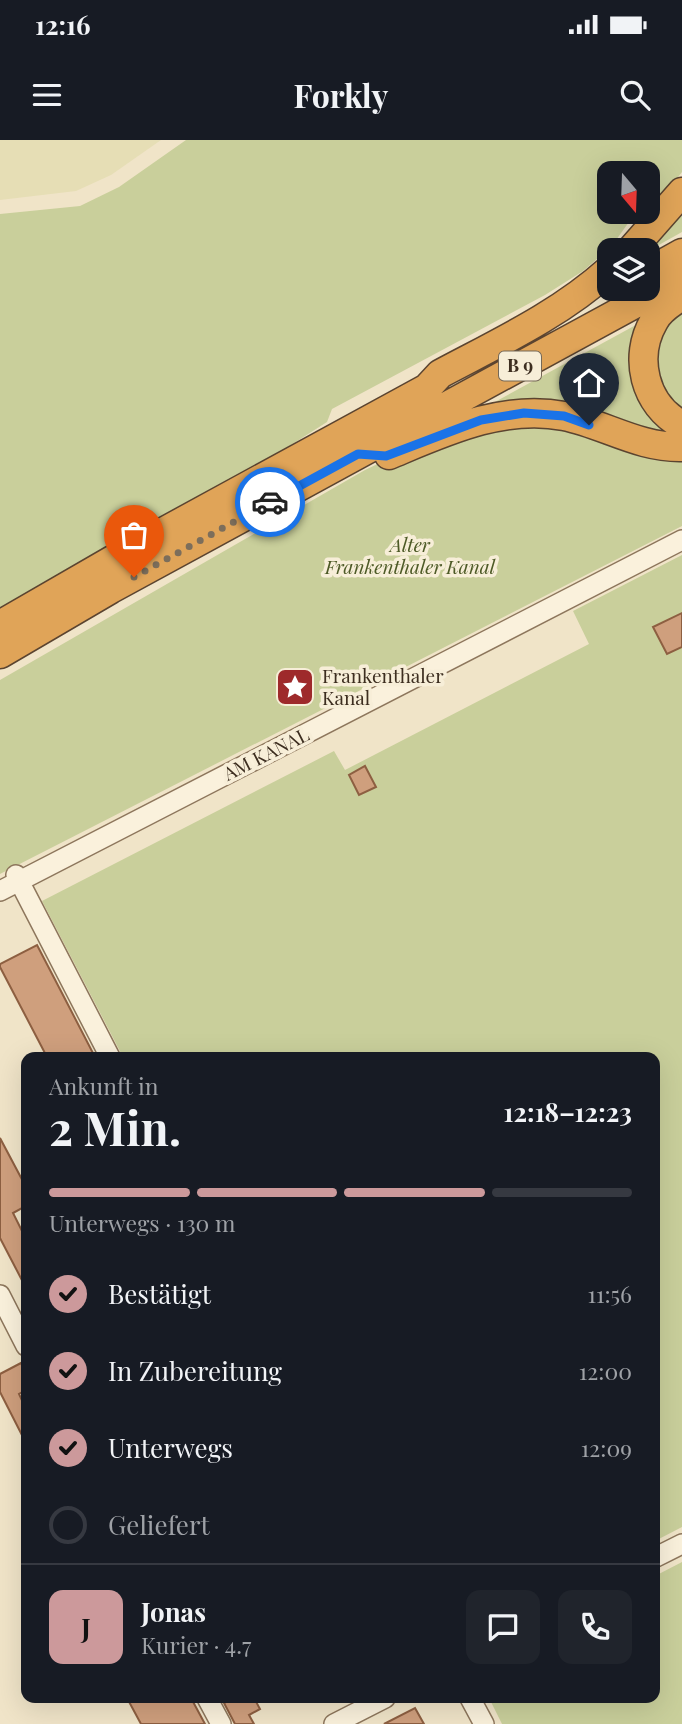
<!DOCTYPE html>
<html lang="de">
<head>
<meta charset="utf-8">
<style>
  :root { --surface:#171b24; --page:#20242c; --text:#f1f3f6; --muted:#9ea1a6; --line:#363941; --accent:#cc999b }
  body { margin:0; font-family:"Playfair Display",serif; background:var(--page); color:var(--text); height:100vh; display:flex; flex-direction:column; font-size:26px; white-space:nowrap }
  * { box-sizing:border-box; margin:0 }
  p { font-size:23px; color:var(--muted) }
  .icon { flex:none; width:38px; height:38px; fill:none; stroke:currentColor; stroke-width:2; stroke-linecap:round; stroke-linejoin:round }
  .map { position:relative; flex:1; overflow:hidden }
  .panel { position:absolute; left:21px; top:912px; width:639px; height:651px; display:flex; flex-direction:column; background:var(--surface); border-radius:14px; box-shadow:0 7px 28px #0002 }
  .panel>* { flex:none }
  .needle { width:46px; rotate:161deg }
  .tools { position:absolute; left:597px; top:21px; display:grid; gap:14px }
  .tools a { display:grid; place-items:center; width:63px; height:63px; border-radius:14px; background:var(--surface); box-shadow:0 7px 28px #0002; font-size:35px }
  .pin { position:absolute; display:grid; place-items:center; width:60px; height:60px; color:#fff; margin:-72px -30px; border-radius:50% 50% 50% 0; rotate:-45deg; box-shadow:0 0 7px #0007 }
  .pin .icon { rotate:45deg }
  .courier { position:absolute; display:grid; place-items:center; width:70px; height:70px; margin:-35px; border:5px solid #1a73e8; border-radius:50%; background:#fff; color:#222; box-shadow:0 2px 9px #0007 }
  .headline em { font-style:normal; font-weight:700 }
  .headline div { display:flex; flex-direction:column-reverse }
  .headline { display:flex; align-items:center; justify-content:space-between; height:119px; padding:0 28px }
  h1 { font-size:46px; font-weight:700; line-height:52px }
  .bar { display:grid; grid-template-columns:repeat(4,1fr); gap:10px 7px; align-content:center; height:84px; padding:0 28px }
  .bar i { height:9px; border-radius:5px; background:var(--line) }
  .bar .on { background:var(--accent) }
  .bar p { grid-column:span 4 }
  .line { display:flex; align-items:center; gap:18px; padding:0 28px; border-top:2px solid var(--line) }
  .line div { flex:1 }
  .round { display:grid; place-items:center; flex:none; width:74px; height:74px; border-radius:14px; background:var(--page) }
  ol { padding:0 28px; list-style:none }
  li { display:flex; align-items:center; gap:21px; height:77px }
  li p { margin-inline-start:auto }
  li .icon { padding:7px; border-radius:50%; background:var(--accent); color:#111; stroke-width:4 }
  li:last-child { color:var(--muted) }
  li i { width:38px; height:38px; border:4px solid var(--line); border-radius:50% }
  .status { display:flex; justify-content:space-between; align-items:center; height:49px; padding:0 35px; background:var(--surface); direction:ltr }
  .status svg { height:19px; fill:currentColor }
  header { display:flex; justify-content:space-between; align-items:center; height:91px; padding:0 28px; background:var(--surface); font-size:32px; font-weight:700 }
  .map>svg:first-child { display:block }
  .farmland { fill:#e6deb5 }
  .green { fill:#c9cf9b; fill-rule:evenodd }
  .building { fill:#cf9f7d; stroke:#8d5f41; stroke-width:2 }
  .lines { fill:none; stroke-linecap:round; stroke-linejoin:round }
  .minor-casing { stroke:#8d765c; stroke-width:22 }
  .highway-casing { stroke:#5b4430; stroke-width:31 }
  .minor { stroke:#faf1dc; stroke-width:19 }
  .highway { stroke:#e0a458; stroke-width:28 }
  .done { stroke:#7c6e5b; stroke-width:7; stroke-dasharray:0 12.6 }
  .route { stroke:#1a73e8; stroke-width:9 }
  .labels { text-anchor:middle; stroke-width:7; stroke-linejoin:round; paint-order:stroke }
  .shield { fill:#f7eed8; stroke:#756857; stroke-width:2 }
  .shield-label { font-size:18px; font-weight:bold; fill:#3d2e20 }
  .park-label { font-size:19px; font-style:italic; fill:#4d5a26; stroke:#f7eed8 }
  .poi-label { font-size:19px; fill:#3d2e20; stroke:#f7eed8; text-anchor:start }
  .street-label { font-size:19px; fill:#3d2e20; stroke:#f7eed8 }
</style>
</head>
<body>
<div class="status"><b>12:16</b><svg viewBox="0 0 49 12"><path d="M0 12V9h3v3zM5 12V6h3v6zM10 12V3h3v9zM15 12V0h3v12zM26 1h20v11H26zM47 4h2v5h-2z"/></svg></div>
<header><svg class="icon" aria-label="menu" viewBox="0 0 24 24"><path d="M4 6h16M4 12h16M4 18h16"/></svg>Forkly<svg class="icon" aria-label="search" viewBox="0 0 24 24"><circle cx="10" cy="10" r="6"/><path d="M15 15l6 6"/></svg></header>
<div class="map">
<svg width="682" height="1584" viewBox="0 0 682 1584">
  <rect width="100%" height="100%" fill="#f0e4c8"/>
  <!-- farmland -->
  <path class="farmland" d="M0,0H161L111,35L76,51L0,60Z"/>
  <!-- green -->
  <path class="green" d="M186,0H682V32L643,82L634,75L611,107L583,131L545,155L332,269L327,282L239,338L0,469V74L80,66L119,47ZM609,33H648V72H609Z
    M682,66V92L648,111Z
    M682,159V270L659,254L655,188Z
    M645,180L638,197L682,299L471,275Z
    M512,279L682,314V386L0,734V540L365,330L409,309Z
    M682,415V1387L655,1401L654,917H123L42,761L334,611L345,630L589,504L573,471Z
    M682,1422V1584H502L489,1558H654L655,1436Z"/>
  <!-- building -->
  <path class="building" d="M682,473V507L667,514L653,487Z
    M365,626L376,647L359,655L349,635Z
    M37,805L64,857L95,917H47L0,827V824Z
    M0,998L26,1047V1066L13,1073L26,1099V1148L0,1098Z
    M21,1223L26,1234V1250L19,1254L26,1269V1303L0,1252V1234Z
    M127,1558H191L205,1584H141Z
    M234,1558H254L260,1569L249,1575L254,1584H235L224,1563Z
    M415,1568L424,1584H384Z"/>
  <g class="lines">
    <defs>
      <path id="minor" d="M16,735L110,917
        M0,751L682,400
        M0,1155L26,1206
        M654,1418L682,1404
        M207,1558L221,1584
        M470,1558L484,1584
        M334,1584L385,1558"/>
      <path id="highway" d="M631,110L682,52
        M648,132L682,113
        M682,156C672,162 659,171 654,181C633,217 644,265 682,285
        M389,315C444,292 503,264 564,276C604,284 639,308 682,307
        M0,485L121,415L427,248L440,234C498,203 559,175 609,130
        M0,514L111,449L682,138"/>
    </defs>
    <!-- minor casing -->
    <use href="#minor" class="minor-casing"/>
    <!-- highway casing -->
    <use href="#highway" class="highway-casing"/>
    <!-- minor -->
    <use href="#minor" class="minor"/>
    <!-- highway -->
    <use href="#highway" class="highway"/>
  </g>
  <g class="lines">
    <!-- done -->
    <path class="done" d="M134,437L270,362"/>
    <!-- route -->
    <path class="route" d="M270,362L358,314L386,316L481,280L524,273L564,276L589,285"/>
  </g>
  <!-- icons -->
  <defs>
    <symbol id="sight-square" viewBox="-11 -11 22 22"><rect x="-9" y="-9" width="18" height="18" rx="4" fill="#9e2a2b" stroke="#f7eed8"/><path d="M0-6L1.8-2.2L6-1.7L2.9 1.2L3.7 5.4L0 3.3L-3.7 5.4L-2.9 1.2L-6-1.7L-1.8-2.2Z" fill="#fff"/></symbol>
  </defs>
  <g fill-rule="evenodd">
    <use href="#sight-square" x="273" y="525" width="44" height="44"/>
  </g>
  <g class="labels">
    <!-- shield labels -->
    <rect class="shield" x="499" y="211.5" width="42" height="29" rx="5"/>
    <g class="shield-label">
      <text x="520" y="232">B 9</text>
    </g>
    <!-- park labels -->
    <g class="park-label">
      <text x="410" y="412">Alter<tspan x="410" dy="22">Frankenthaler Kanal</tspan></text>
    </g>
    <!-- poi labels -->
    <g class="poi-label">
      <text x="322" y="543">Frankenthaler<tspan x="322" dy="22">Kanal</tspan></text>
    </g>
    <!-- street labels -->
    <g class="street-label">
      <text transform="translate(266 614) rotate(-27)" y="7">AM KANAL</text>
    </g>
  </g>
</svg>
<div class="tools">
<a><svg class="needle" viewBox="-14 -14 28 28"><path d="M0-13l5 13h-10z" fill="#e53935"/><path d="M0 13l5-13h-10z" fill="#9ea1a6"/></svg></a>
<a><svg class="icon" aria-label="layers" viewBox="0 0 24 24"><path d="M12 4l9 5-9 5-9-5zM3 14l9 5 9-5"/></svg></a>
</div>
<div class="pin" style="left:134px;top:437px;background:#ea580c"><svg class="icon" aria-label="bag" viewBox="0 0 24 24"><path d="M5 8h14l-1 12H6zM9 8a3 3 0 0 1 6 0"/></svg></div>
<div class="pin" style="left:589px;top:285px;background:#1f2937"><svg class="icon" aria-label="home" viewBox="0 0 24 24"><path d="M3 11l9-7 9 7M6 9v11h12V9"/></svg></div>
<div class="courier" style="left:270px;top:362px"><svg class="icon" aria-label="car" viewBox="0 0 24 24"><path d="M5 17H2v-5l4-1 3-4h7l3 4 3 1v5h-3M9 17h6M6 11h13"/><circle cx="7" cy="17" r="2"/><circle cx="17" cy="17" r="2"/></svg></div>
<section class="panel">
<div class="headline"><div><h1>2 Min.</h1><p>Ankunft in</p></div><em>12:18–12:23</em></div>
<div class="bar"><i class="on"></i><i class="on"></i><i class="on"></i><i></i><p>Unterwegs · 130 m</p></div>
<ol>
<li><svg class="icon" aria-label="check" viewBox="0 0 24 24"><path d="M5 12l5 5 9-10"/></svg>Bestätigt<p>11:56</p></li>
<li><svg class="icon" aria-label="check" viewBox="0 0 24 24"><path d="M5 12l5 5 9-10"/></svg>In Zubereitung<p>12:00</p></li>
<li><svg class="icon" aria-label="check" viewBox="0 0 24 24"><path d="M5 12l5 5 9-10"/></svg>Unterwegs<p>12:09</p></li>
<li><i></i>Geliefert</li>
</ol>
<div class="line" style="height:126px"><b class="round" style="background:var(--accent);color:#111">J</b><div><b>Jonas</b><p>Kurier · 4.7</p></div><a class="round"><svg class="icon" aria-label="chat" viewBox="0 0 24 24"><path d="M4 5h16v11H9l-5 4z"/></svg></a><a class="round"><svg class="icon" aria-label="phone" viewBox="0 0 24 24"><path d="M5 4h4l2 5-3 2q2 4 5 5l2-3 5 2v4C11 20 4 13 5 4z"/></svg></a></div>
</section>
</div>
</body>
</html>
